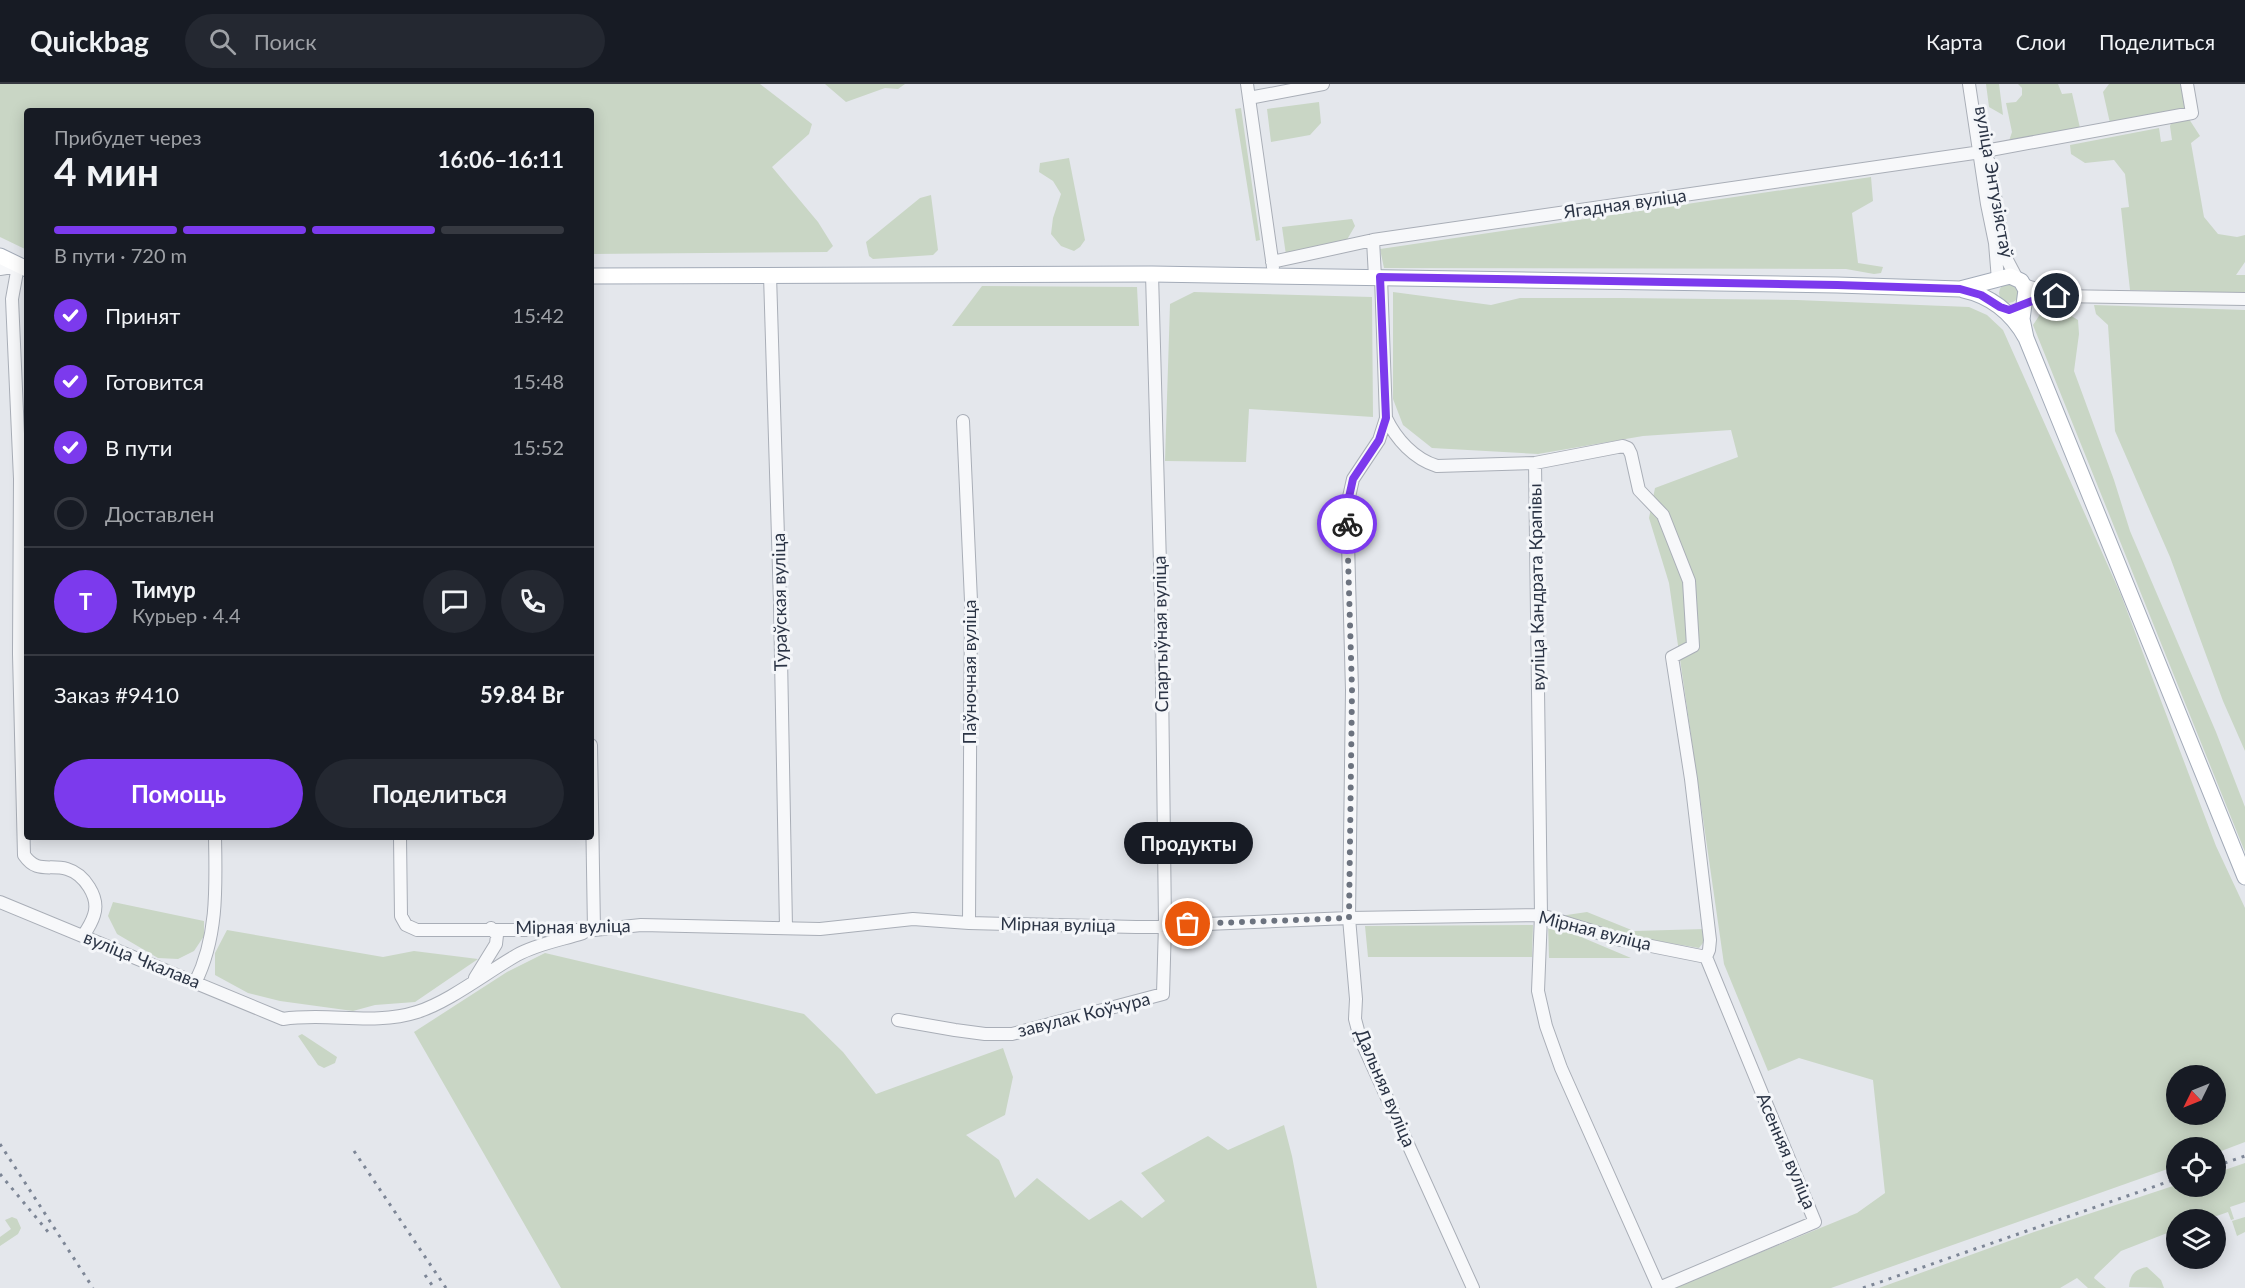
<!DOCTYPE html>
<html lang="ru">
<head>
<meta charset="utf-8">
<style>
  :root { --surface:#171b24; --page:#242831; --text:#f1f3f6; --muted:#9ea1a6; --line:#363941; --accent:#7c3aed }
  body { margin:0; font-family:Lato,sans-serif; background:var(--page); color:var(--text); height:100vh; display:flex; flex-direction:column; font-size:22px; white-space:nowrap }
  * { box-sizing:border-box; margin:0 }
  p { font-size:20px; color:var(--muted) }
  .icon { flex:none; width:33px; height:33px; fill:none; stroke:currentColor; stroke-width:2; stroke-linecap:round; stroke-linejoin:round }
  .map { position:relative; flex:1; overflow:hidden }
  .drawer { position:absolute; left:24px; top:24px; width:570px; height:732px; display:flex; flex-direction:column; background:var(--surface); border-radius:6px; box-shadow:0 3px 15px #0003 }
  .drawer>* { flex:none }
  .needle { width:39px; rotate:227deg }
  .fabs { position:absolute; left:2166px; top:981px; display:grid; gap:12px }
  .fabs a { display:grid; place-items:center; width:60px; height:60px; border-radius:50%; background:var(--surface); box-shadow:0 3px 15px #0003; font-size:30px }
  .pin { position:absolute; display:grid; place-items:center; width:51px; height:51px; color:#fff; margin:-26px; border:3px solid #fff; border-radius:50%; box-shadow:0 2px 6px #0007 }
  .courier { position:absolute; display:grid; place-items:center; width:60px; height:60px; margin:-30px; border:4px solid #7c3aed; border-radius:50%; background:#fff; color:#222; box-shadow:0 2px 8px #0007 }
  .bubble { position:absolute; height:42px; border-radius:21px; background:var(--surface); box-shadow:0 3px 15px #0003; font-size:20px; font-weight:700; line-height:42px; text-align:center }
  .summary em { font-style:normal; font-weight:700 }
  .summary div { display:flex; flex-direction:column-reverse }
  .summary { display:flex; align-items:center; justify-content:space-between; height:102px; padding:0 30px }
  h1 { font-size:39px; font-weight:700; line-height:45px }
  .bar { display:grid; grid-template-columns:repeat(4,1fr); gap:9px 6px; align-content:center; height:72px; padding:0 30px }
  .bar i { height:8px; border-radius:4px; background:var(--line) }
  .bar .current { background:var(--accent) }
  .bar p { grid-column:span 4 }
  .line { display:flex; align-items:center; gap:15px; padding:0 30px; border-top:2px solid var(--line) }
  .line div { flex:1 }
  .round { display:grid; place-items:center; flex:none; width:63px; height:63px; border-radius:32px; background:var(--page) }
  ol { padding:0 30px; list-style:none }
  li { display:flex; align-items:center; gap:18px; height:66px }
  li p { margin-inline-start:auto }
  li .icon { padding:6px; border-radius:50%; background:var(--accent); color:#fff; stroke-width:4 }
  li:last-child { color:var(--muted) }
  li i { width:33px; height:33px; border:3px solid var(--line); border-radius:50% }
  .primary-button { display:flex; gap:12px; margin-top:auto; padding:12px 30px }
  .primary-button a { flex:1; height:69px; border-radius:36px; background:var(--accent); color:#fff; font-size:24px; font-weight:700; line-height:69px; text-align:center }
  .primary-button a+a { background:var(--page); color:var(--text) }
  header { display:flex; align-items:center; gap:36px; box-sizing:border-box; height:84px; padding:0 30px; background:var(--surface); border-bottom:2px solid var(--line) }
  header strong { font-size:28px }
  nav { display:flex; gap:33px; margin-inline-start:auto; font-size:21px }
  .search { width:420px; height:54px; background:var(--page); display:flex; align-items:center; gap:15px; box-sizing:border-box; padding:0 21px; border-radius:33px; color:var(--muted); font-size:22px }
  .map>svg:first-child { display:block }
  .green { fill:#c9d6c5; fill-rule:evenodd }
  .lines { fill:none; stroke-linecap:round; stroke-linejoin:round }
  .minor-casing { stroke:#a9aeb7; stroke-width:14 }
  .major-casing { stroke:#a3abb8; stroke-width:17 }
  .minor { stroke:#f7f8fa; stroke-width:12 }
  .major { stroke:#fff; stroke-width:15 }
  .rail { stroke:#7d8696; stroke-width:3; stroke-dasharray:3 6; stroke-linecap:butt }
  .done { stroke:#6c737f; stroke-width:6; stroke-dasharray:0 10.8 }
  .route { stroke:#7c3aed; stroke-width:8 }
  .labels { text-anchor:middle; stroke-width:6; stroke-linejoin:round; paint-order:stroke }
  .street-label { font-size:18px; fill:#2b3445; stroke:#f4f6f9 }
</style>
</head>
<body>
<header>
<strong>Quickbag</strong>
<div class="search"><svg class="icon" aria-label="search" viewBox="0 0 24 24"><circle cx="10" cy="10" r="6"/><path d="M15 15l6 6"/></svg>Поиск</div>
<nav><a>Карта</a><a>Слои</a><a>Поделиться</a></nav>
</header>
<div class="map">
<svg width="2245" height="1204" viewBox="0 0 2245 1204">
  <rect width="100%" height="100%" fill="#e4e7ec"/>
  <!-- green -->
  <path class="green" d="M0,0H760L812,40L809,50L772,83L818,138L833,162L827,168L591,170V27H27V166L0,153Z
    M825,0H905L898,5L885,4L846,18Z
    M1986,0H1999L2003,31L1989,23Z
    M2018,0H2058L2062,10L2072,9L2080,44L2008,60L2012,48L2006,19L2016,18L2022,11V4Z
    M2109,0H2182L2186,26L2110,39L2103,8Z
    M1319,18L1321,39L1310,51L1271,58L1267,25Z
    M1241,24L1260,156L1256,157L1235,25Z
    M2189,35L2200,52L2191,59L2204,133L2218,150L2237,153L2245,151V178L2236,191H2245V209L2130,206L2121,124L2129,123L2125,90L2114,76L2085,79L2071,70L2070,61L2159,44L2161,58L2172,56L2170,42L2172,37Z
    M1069,74L1085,156L1080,163L1074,167L1061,162L1051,150L1053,134L1061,110L1053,97L1039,88L1040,79Z
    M1871,93L1873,117L1852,129L1858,179L1883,183L1881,189L1874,190L1846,185L1384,184L1380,165Z
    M931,111L938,166L933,171L873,175L869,172L866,158L920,114Z
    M1352,135L1355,142L1345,159L1286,171L1282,143Z
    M1999 209a10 10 0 1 1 20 0a10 10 0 1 1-20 0Z
    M982,202L1137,203L1139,242H952Z
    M1194,208L1372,213L1373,333L1249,325L1246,378L1165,377L1170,220Z
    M1393,208L1491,221L1520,214H1623L1797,216L1969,223L1987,231L2003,246L2121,511L2216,762L2245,824V1058L2216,1069V1064H2176V1082L1831,1204H1673L1857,1129L1885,1109L1873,996L1799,974L1768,987L1724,880L1669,499L1649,434L1655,404L1738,373L1731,346L1643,352L1538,370L1432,364L1403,341L1393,315ZM2176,992H2216V1030H2176Z
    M2094,221L2245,226V667L2223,617L2170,473L2115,347L2108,241L2096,230Z
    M2060,225L2078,236L2079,250L2074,287L2114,396L2130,447L2216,648L2245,723V768L2033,241L2041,229Z
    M113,818L204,837V852L194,867L178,875L158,874L117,850L108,832Z
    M1587,828L1634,847L1705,845L1706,855L1699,864L1616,850L1560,832Z
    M1548,839L1631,874H1549Z
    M1533,841L1532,873H1368L1365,842Z
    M227,846L383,873L414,867L478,875L415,918L375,921L353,927L280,917L248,909L215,891V869Z
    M545,869L804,930L843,968L876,1010L1003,964L1013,993L1005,1031L966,1051L999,1076L1015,1114L1037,1094L1089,1136L1121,1116L1142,1134L1165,1117L1141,1089L1208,1052L1228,1066L1284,1041L1292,1072L1317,1204H561L414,948L507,888Z
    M302,950L337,973L335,979L324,984L318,981L298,952Z
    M2245,1079V1118L2230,1123L2234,1135L2231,1136L2228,1128L2211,1134L2209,1130L2202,1133L2203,1135L2176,1136L2175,1146L2121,1167L2095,1192L2094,1194L2106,1204H2088L2077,1194L2060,1204H1879L2034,1148L2176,1101L2216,1102V1089Z
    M12,1133L17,1135L21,1144L18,1150L0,1162V1153L11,1145L5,1136Z
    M2245,1133V1148L2237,1152L2232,1137Z
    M2147,1183L2161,1196L2164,1204L2129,1203C2130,1191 2135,1185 2147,1183Z"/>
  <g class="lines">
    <defs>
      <path id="minor" d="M1247,0L1273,183
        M1969,0L1987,120L1995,159L1998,196
        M1249,14L1323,0
        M1989,78L2006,174L2016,193
        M1373,156L1375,193
        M1272,178L1373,156L1974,69L2192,29L2187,0
        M0,185L18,182L12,215L20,395L19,570L24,771C37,790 49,780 67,785C84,790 100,813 94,831C92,838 87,846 83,852
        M770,191L780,519L786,844
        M1381,193L1386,334C1396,355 1414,375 1437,382L1535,379L1623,362L1628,364L1631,370L1639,406L1663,431L1689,497L1693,562L1672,573L1691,695L1710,856L1709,866L1706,873
        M2024,201L2057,212L2245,215
        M1386,334L1379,356L1353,395L1347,422L1352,606L1349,834L1356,915L1355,935L1360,954L1473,1204
        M963,337L971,517L969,839
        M1535,379L1541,831L1538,907L1546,942L1561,984L1659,1204
        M591,661L594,846
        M400,753L401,832L406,841L417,846H594L641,841L820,845L913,835L969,839L1136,843L1349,834L1541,831L1621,856L1706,873
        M0,818L283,935C328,928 373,942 417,928C449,918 487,888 517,871C537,860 561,856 583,849
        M475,894L496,860L497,851L491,844
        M195,899C218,853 216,803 215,753
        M898,936L955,946L985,950H1012L1163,910L1165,840L1161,517L1152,190
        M1659,1204L1815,1138L1706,873"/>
      <path id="major" d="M0,172L27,185
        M591,192L1152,190L1837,201L1960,205L2010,192L2021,197L2026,206L2022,235L2026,254
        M1963,206C1991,212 2012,229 2026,254L2245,793"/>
    </defs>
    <!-- minor casing -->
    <use href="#minor" class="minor-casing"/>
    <!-- major casing -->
    <use href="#major" class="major-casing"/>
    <!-- minor -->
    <use href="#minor" class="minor"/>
    <!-- major -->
    <use href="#major" class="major"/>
    <!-- rail -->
    <path class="rail" d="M0,1060L93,1204
      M354,1067L446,1204
      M2216,1082L2245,1072
      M0,1090L49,1149
      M425,1191L434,1204
      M1863,1204L2176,1095"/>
  </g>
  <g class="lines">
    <!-- done -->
    <path class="done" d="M1188,840L1349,834L1352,606L1347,440"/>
    <!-- route -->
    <path class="route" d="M1347,440V422L1353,395L1379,356L1386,334L1380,193L1837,201L1960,205L1981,211L2000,223L2009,226L2032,217L2057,212"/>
  </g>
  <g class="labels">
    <!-- street labels -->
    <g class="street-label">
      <text transform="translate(1994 98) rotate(80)" y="6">вуліца Энтузіястаў</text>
      <text transform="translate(1625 120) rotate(-8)" y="6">Ягадная вуліца</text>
      <text transform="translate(1537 503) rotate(-91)" y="6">вуліца Кандрата Крапівы</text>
      <text transform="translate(780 518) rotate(-91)" y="6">Тураўская вуліца</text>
      <text transform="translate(1161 550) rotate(-91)" y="6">Спартыўная вуліца</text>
      <text transform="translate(970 588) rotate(-90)" y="6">Паўночная вуліца</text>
      <text transform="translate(1058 841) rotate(1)" y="6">Мірная вуліца</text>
      <text transform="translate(573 843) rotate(-1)" y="6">Мірная вуліца</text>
      <text transform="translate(1595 847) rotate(14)" y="6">Мірная вуліца</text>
      <text transform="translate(142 876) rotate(22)" y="6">вуліца Чкалава</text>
      <text transform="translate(1084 931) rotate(-14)" y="6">завулак Коўчура</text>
      <text transform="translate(1385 1004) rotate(67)" y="6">Дальняя вуліца</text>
      <text transform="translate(1786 1067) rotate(67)" y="6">Асенняя вуліца</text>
    </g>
  </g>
</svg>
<div class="fabs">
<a><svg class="needle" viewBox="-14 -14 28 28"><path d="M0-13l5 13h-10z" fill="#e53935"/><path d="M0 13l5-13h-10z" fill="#9ea1a6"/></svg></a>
<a><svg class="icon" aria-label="locate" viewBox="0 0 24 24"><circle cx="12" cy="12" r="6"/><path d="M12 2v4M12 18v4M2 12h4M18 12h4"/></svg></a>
<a><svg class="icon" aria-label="layers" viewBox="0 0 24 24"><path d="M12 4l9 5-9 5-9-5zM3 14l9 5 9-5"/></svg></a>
</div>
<div class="pin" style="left:1188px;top:840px;background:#ea580c"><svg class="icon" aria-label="bag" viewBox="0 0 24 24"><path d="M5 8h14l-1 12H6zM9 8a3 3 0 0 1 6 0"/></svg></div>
<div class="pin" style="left:2057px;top:212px;background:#1f2937"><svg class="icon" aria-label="home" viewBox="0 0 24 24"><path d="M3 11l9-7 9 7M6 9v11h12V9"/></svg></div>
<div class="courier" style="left:1347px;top:440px"><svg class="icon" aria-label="bike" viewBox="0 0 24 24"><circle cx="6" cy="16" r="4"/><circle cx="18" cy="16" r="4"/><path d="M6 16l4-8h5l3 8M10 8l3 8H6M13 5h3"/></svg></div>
<div class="bubble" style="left:1124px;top:738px;width:129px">Продукты</div>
<section class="drawer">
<div class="summary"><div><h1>4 мин</h1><p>Прибудет через</p></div><em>16:06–16:11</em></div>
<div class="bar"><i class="current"></i><i class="current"></i><i class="current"></i><i></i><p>В пути · 720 m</p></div>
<ol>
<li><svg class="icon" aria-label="check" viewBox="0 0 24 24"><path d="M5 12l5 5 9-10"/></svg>Принят<p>15:42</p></li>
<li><svg class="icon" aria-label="check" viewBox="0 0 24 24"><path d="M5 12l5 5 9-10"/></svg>Готовится<p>15:48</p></li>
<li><svg class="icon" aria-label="check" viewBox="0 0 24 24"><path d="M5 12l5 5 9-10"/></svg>В пути<p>15:52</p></li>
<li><i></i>Доставлен</li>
</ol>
<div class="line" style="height:108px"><b class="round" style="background:var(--accent);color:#fff">Т</b><div><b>Тимур</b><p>Курьер · 4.4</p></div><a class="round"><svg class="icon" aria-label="chat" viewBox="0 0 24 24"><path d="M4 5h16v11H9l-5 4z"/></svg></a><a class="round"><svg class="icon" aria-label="phone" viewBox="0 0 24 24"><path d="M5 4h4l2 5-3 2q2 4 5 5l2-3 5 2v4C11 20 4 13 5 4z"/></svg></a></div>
<div class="line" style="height:78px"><div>Заказ #9410</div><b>59.84 Br</b></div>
<div class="primary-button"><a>Помощь</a><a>Поделиться</a></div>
</section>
</div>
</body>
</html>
